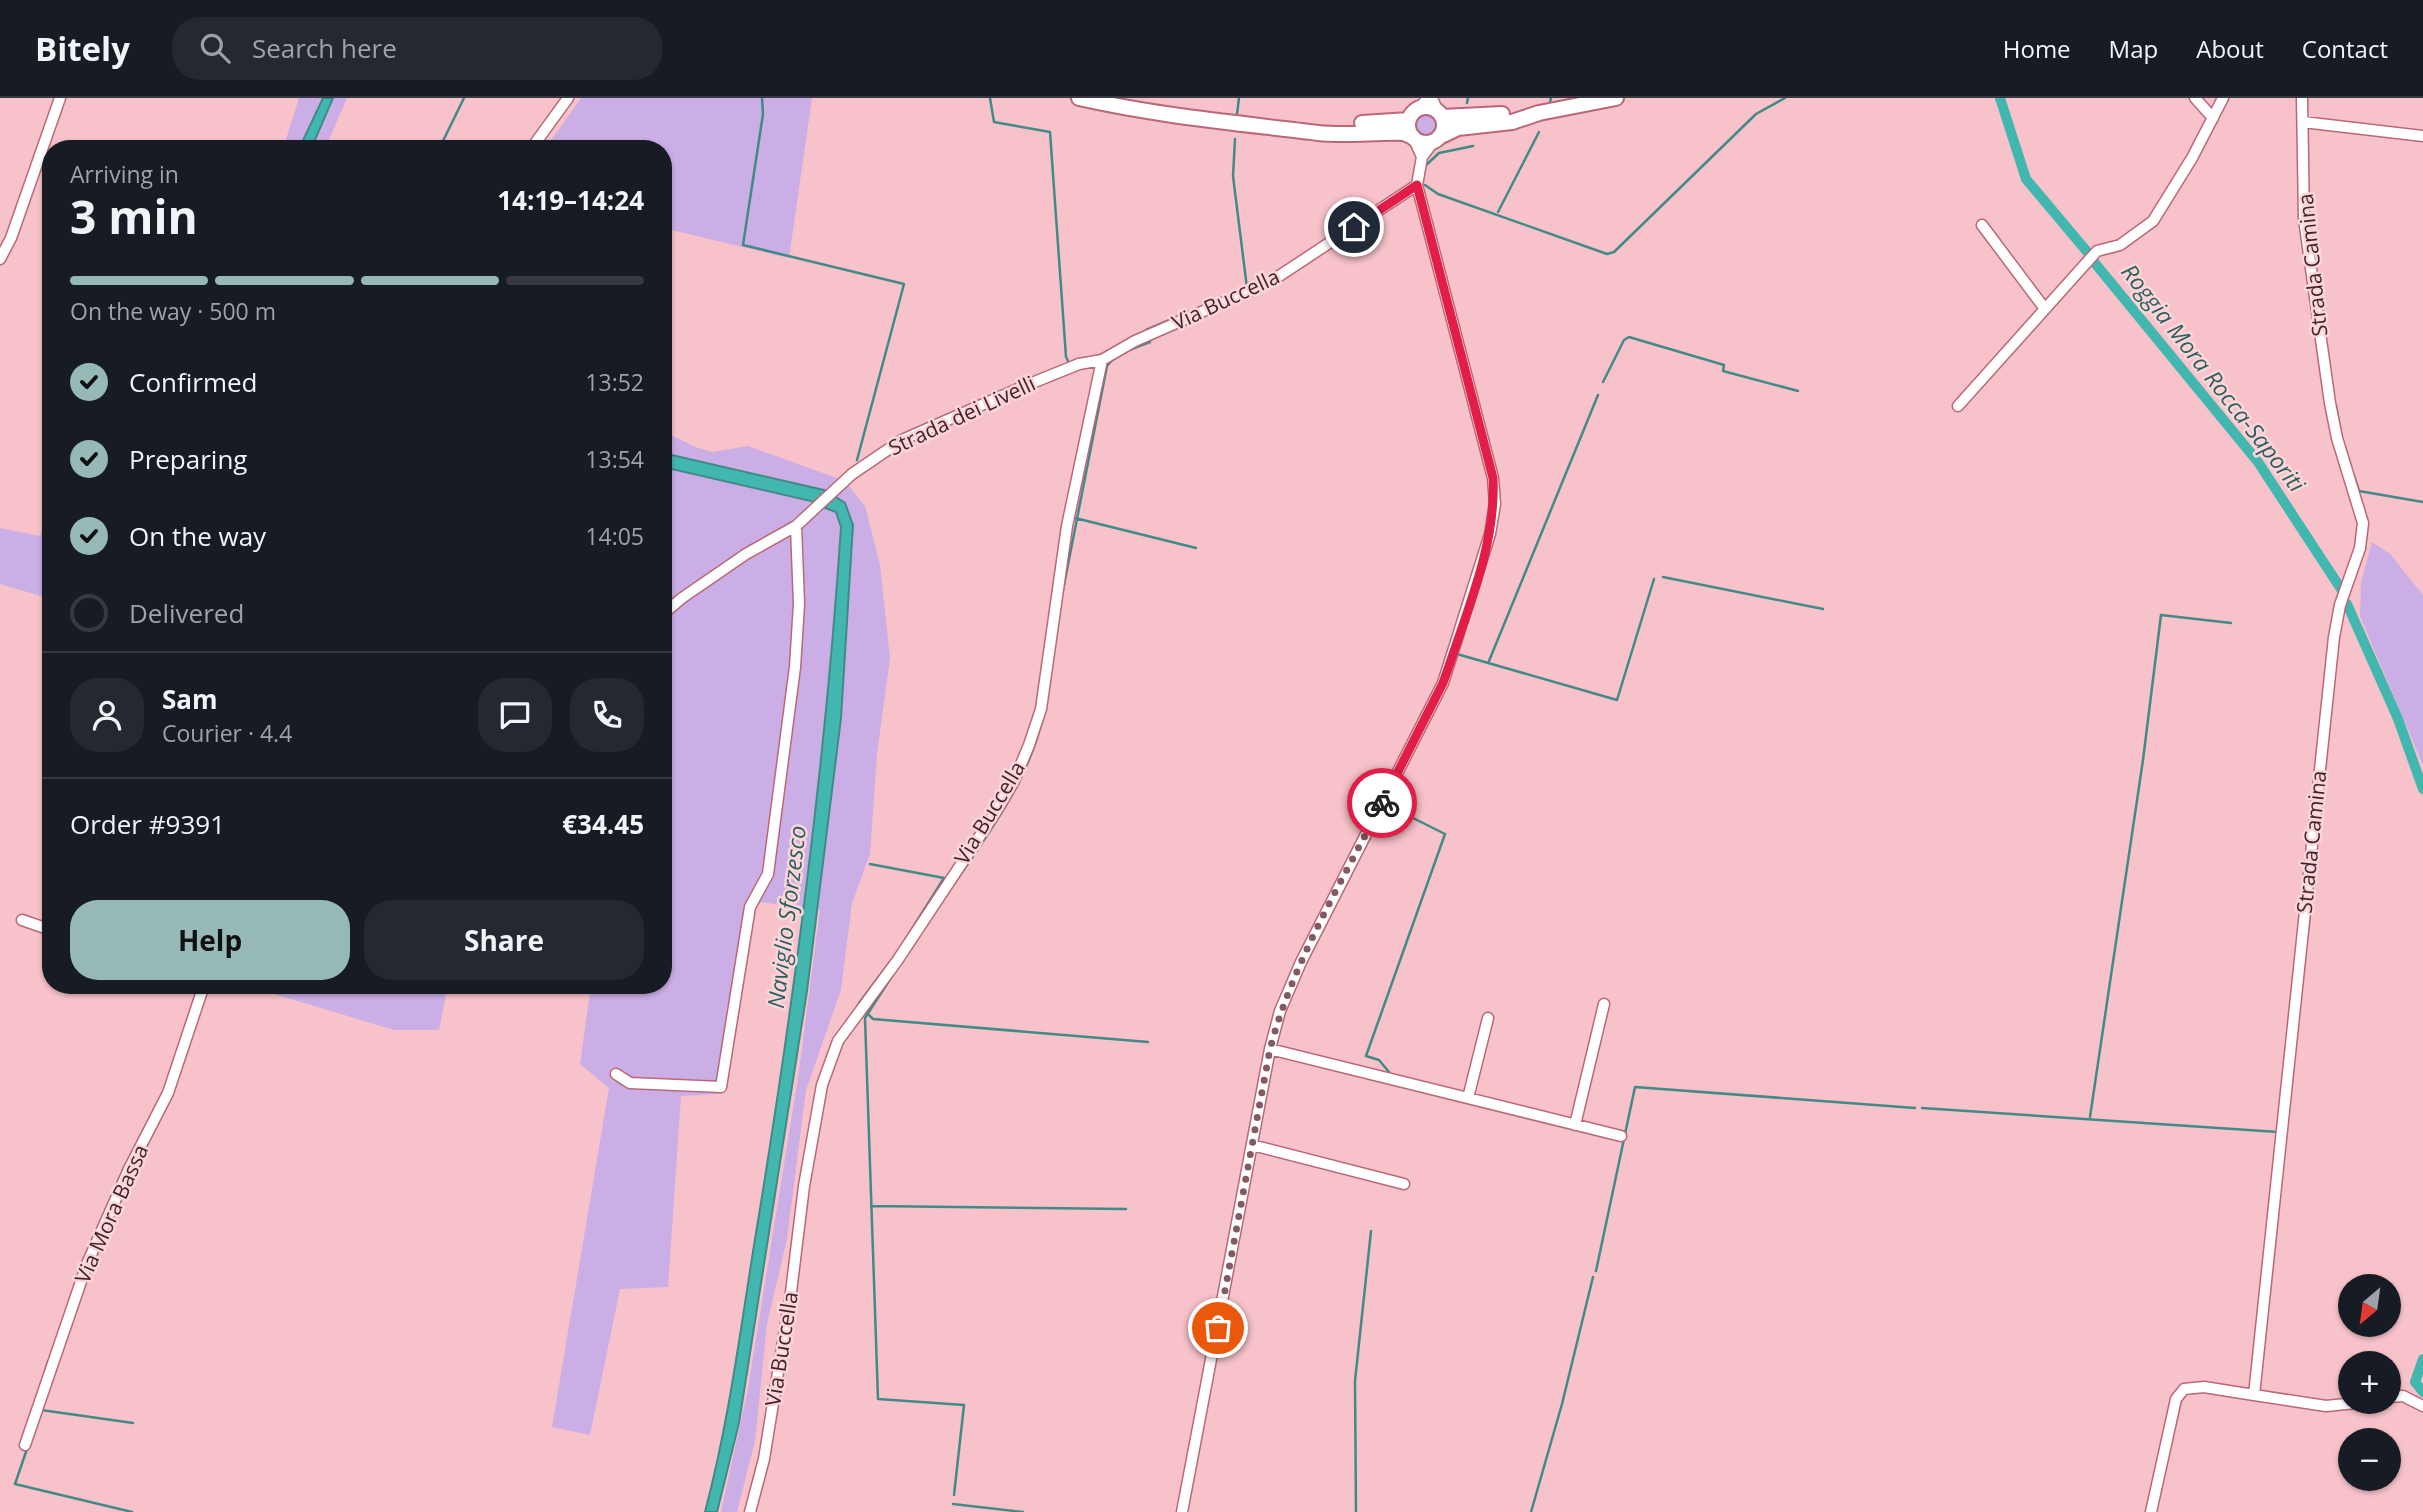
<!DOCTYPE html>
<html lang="en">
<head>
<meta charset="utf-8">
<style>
  :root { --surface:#171b24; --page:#242831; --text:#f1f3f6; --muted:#9ea1a6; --line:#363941; --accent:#96b8b7 }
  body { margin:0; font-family:"Open Sans",sans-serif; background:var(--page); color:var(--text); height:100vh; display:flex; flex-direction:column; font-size:26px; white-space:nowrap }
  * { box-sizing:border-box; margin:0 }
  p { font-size:23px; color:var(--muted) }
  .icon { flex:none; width:38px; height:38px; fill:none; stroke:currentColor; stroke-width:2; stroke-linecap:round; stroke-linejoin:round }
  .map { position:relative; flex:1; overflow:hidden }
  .details { position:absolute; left:42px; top:42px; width:630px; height:854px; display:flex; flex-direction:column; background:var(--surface); border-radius:28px; box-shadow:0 2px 5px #0004 }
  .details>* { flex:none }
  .needle { width:46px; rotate:209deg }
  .controls { position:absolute; left:2338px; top:1176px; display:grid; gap:14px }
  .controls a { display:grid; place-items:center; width:63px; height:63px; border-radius:50%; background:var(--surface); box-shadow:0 2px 5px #0004; font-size:35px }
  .pin { position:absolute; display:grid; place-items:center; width:60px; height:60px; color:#fff; margin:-30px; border:4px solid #fff; border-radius:50%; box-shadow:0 2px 7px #0007 }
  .courier { position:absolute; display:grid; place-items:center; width:70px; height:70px; margin:-35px; border:5px solid #e11d48; border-radius:50%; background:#fff; color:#222; box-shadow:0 2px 9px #0007 }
  .overview em { font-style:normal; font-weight:700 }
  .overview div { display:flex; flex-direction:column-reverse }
  .overview { display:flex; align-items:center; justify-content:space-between; height:119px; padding:0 28px }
  h1 { font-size:46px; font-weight:700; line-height:52px }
  .bar { display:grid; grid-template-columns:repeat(4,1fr); gap:10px 7px; align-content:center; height:84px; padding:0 28px }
  .bar i { height:9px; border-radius:5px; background:var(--line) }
  .bar .current { background:var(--accent) }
  .bar p { grid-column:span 4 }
  .line { display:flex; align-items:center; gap:18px; padding:0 28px; border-top:2px solid var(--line) }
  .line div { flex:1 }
  .round { display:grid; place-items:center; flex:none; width:74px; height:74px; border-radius:28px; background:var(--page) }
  ol { padding:0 28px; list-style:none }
  li { display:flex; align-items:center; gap:21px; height:77px }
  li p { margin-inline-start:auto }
  li .icon { padding:7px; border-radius:50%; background:var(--accent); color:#111; stroke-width:4 }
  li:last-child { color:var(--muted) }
  li i { width:38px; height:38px; border:4px solid var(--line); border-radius:50% }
  .primary-button { display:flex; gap:14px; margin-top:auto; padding:14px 28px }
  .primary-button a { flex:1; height:80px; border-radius:28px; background:var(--accent); color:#111; font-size:28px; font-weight:700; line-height:80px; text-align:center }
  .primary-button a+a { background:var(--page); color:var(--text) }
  header { display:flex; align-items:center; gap:42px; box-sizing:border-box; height:98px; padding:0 35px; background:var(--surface); border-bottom:2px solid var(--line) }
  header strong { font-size:33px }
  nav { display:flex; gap:38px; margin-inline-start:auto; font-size:24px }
  .search { width:490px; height:63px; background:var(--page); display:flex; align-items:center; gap:18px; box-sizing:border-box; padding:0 24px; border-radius:28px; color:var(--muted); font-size:26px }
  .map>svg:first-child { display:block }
  .green { fill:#cbaee5 }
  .water { fill:#41b7af; stroke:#428a87; stroke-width:2 }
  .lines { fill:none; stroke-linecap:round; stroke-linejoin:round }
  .stream { stroke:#428a87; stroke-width:2.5 }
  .canal { stroke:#41b7af; stroke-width:10 }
  .street-casing { stroke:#ba6878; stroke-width:13 }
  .secondary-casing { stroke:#ba6878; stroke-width:18 }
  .street { stroke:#fff; stroke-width:10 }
  .secondary { stroke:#fff; stroke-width:14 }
  .done { stroke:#845a61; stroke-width:7; stroke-dasharray:0 12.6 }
  .route { stroke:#e11d48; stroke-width:9 }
  .labels { text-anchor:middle; stroke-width:5; stroke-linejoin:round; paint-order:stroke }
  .street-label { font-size:21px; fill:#452229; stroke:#fad5da }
  .water-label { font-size:23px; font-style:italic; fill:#2e5f5b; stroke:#fad5da }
</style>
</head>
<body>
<header>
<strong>Bitely</strong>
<div class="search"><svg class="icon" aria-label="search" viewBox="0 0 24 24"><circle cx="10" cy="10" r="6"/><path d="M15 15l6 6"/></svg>Search here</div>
<nav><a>Home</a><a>Map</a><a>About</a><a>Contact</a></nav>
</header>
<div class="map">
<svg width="2423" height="1414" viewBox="0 0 2423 1414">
  <rect width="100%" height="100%" fill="#f8c2ca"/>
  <!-- green -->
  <path class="green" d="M299,0H347L325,51H283Z
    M581,0H812L789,160L663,130V51H545Z
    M1414 27a12 12 0 1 1 24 0a12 12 0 1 1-24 0Z
    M663,333L695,349L712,354L748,348L845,383L865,408L880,467L890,560L877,656L870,756L852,805L841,892L806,992L787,1141L767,1226L755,1343L737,1414H721L748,1291L799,973L820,812L752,803L719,996L681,998L668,1189L620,1191L590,1337L552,1329L609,990L580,966L591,887H663Z
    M51,412V501L0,486V430L40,438Z
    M2372,444L2390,456L2423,497V667L2360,518L2361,484Z
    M276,887H448L439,932H394L274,896Z"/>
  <!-- water -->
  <path class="water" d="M323,0H333L311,51H299Z
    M663,355L828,393L819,405L663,369Z
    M834,398L845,405L853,427L841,620L807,893L739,1325L717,1414H705C731,1316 742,1217 759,1117C796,889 826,660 841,429L836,414L825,410Z"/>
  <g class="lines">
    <!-- stream -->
    <path class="stream" d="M762,0L763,16L743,147L904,186L857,362
      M990,0L994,24L1050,34L1066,259L1070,267
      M1550,4L1551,0
      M1467,5L1468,0
      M1237,16L1239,0
      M1235,41L1233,78L1247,190
      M442,45L464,0
      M1424,69L1439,55L1473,48
      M1425,87L1438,96L1607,156L1614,154L1756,16L1785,0
      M1498,114L1539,34
      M1147,235L1146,232L1179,218
      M1129,252L1150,244L1149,241
      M1603,284L1624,242L1629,239L1724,267L1723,273L1798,293
      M2336,308L2342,341
      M2354,378L2359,393L2423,404
      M1075,420L1196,450
      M1663,479L1823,511
      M1063,492L1107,268L1114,260
      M1457,556L1617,602L1654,481
      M1489,563L1598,297
      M1424,633L1442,598
      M1385,706L1445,736L1366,958L1379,962L1389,974
      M870,766L944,780L900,850
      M945,799C983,743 1027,687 1043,619
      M2308,832L2311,806
      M896,872L865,920L878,1301L964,1307L954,1397
      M862,909L859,905L896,856
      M866,914L873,921L1148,944
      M1922,1010L2278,1034
      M2090,1019L2143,662L2161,517L2231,525
      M871,1108L1126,1111
      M1596,1173L1635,989L1915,1010
      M45,1274L48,1263
      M41,1312L133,1325
      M27,1351L15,1386L132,1414
      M953,1406L1023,1414
      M1356,1414L1355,1283L1371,1133
      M1531,1414L1562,1306L1593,1179"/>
    <!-- canal -->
    <path class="canal" d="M2000,0L2026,81L2089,156
      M2094,164L2258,364L2343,494
      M2347,506L2398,621L2423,691
      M2423,1261L2415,1284L2423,1294"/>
    <defs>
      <path id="street" d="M1432,0L1438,14
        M2195,0L2213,20
        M1418,11L1428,0
        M2303,24L2423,38
        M531,51L568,0
        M1422,59L1434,43
        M1982,127L2045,211
        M0,161L11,140L60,0
        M1958,308L2097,153L2120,147L2153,123L2192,60L2223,0
        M663,516L682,500L746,456L796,428L852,376L902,342L1027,287L1079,266L1102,262
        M22,822L51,832
        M1270,951L1621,1038
        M616,976L630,985L721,989L750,809L768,776L795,569L799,506L796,428
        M1468,1000L1488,920
        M1575,1027L1604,906
        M1252,1047L1404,1086
        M2254,1297L2326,1308L2366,1304
        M2389,1299L2403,1298L2423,1308
        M25,1347L87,1166L129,1071L168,995L204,887
        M750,1414L764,1361L791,1194L804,1088L822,987L838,943L897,863L997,712L1014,683L1029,647L1041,611L1067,428L1102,262L1135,243L1270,184L1417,87L1422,59L1414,41
        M1182,1414L1270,951L1280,913L1301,864L1443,585L1490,436L1495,406L1493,380L1417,87
        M2151,1414L2176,1301L2184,1291L2204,1289L2254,1297L2334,539L2340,507L2360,450L2363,425L2337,340L2330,305L2304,121L2302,0"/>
      <path id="secondary" d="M1079,0C1158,18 1238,25 1318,35C1346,38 1376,34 1404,35L1413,39
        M1408 27a18 18 0 1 1 36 0a18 18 0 1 1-36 0Z
        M1442,19L1502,16
        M1362,25L1409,22
        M1439,39L1458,30L1512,24L1539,15L1616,0"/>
    </defs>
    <!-- street casing -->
    <use href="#street" class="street-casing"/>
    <!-- secondary casing -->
    <use href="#secondary" class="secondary-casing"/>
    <!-- street -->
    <use href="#street" class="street"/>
    <!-- secondary -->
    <use href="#secondary" class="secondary"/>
  </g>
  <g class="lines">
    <!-- done -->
    <path class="done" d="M1218,1230L1270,951C1293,864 1341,785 1382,705"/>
    <!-- route -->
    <path class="route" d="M1354,129L1417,87L1493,380C1496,444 1470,505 1450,565L1443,585L1382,705"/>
  </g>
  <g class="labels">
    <!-- street labels -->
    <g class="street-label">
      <text transform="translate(2313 167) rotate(-96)" y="7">Strada Camina</text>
      <text transform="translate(1226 202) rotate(-25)" y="7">Via Buccella</text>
      <text transform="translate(962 318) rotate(-25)" y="7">Strada dei Livelli</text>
      <text transform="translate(990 715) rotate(-59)" y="7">Via Buccella</text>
      <text transform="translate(2312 744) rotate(-84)" y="7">Strada Camina</text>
      <text transform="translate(112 1116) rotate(-66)" y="7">Via Mora Bassa</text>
      <text transform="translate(782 1251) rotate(-81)" y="7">Via Buccella</text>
    </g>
    <!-- water labels -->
    <g class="water-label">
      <text transform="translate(2213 280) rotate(52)" y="8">Roggia Mora Rocca-Saporiti</text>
      <text transform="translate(787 819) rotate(-83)" y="8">Naviglio Sforzesco</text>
    </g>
  </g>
</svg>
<div class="controls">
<a><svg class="needle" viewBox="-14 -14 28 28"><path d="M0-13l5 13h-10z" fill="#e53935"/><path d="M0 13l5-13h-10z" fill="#9ea1a6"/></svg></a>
<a>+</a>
<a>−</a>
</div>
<div class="pin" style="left:1218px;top:1230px;background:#ea580c"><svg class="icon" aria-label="bag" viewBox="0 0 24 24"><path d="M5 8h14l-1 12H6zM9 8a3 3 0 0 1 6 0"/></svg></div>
<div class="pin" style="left:1354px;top:129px;background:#1f2937"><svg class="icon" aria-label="home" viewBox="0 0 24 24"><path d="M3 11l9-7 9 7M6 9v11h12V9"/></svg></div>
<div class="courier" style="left:1382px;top:705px"><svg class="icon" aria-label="bike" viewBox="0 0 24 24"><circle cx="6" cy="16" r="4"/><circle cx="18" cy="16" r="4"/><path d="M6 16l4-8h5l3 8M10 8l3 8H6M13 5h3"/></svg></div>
<section class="details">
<div class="overview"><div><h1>3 min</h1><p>Arriving in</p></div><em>14:19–14:24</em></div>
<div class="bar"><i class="current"></i><i class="current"></i><i class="current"></i><i></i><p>On the way · 500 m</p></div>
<ol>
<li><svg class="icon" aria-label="check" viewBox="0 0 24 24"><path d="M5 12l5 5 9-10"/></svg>Confirmed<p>13:52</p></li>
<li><svg class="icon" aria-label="check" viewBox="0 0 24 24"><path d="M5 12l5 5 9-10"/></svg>Preparing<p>13:54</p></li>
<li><svg class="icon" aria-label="check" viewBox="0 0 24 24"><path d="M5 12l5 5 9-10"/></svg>On the way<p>14:05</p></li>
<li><i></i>Delivered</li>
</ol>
<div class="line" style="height:126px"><a class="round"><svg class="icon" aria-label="person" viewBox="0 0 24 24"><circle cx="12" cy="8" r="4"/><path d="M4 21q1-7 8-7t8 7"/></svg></a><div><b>Sam</b><p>Courier · 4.4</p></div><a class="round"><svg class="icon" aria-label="chat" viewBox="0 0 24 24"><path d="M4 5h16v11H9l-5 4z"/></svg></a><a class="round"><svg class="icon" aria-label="phone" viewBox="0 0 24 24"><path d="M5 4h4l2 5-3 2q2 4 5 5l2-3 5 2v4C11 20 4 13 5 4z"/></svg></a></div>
<div class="line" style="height:91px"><div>Order #9391</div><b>€34.45</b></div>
<div class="primary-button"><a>Help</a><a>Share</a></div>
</section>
</div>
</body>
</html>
